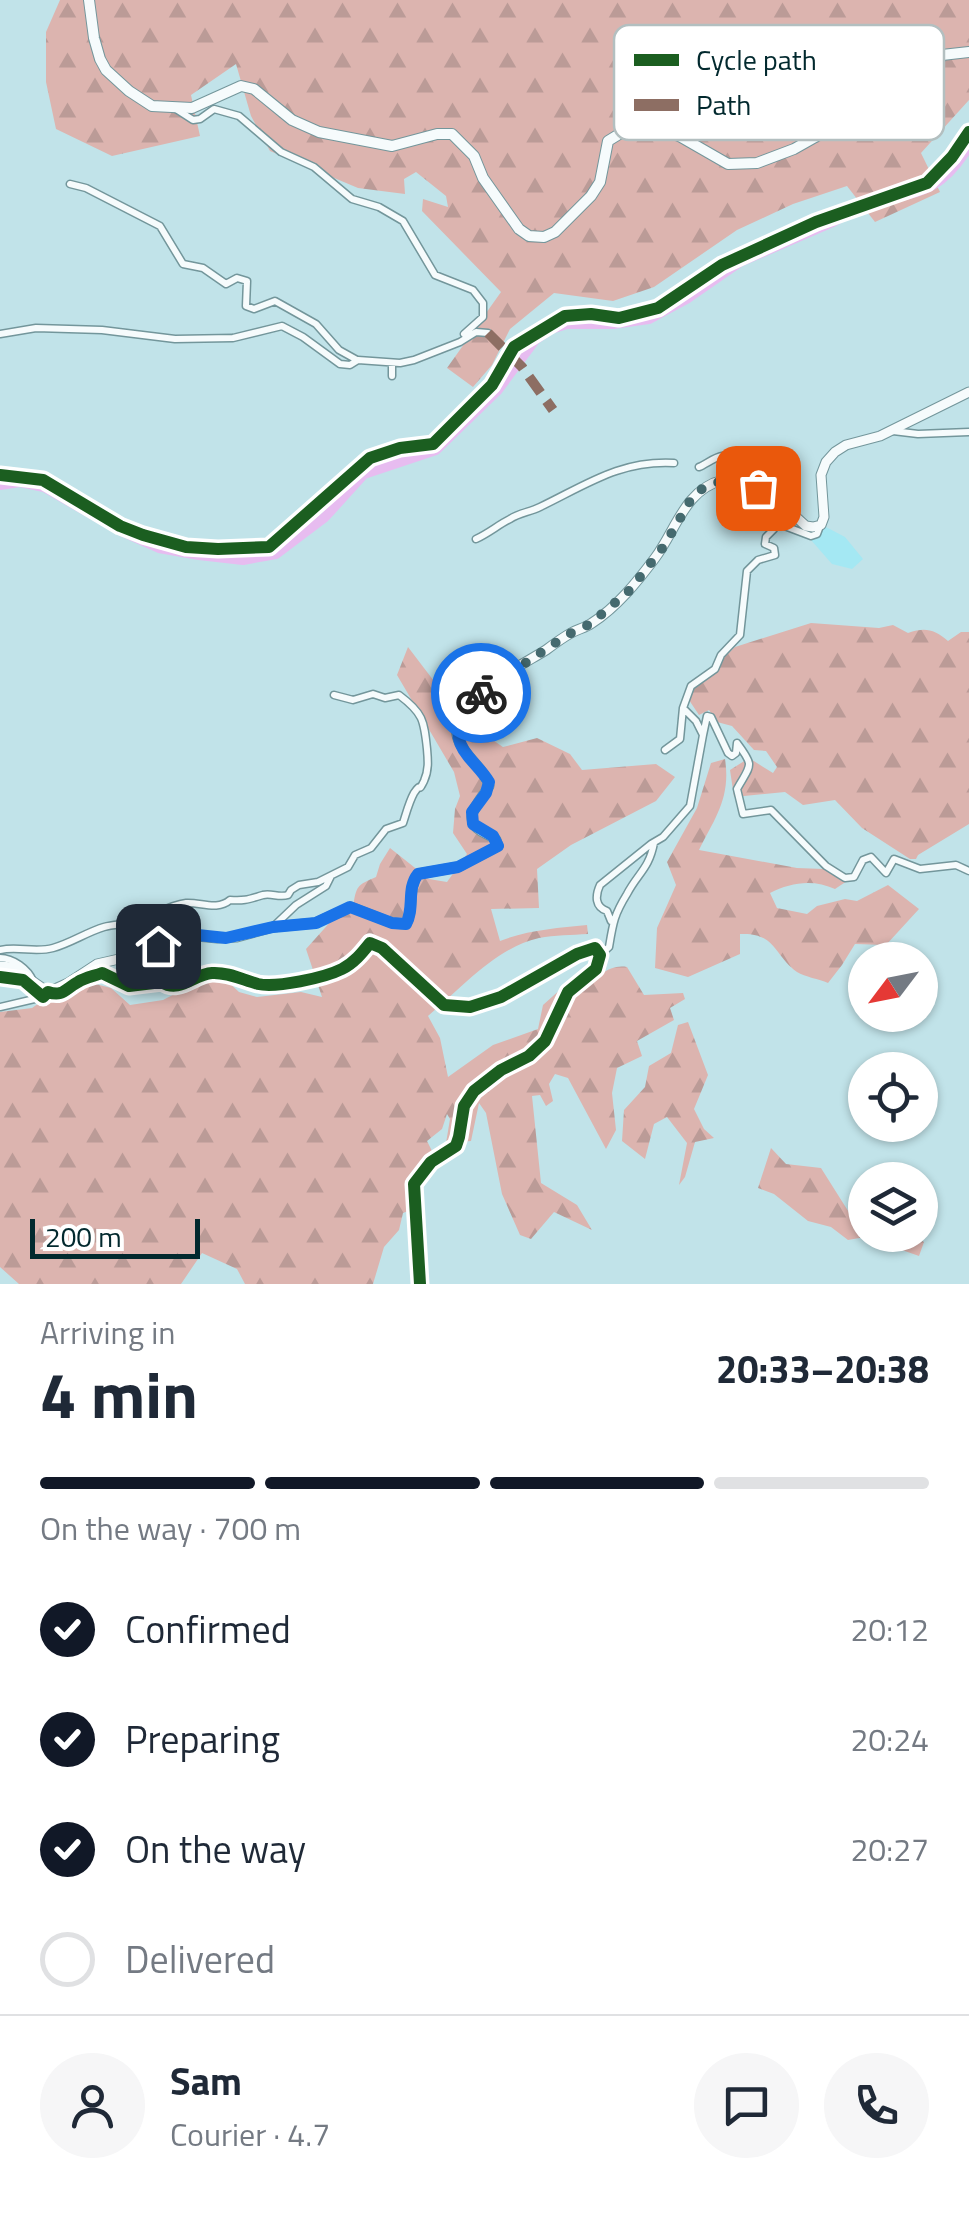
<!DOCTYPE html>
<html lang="en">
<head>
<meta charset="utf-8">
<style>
  :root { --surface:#fff; --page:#f6f6f7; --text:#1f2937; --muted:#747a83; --line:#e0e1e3; --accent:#111827 }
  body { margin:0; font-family:"Titillium Web",sans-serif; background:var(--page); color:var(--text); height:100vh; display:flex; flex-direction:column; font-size:38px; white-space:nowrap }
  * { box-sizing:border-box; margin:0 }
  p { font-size:32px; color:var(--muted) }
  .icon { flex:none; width:55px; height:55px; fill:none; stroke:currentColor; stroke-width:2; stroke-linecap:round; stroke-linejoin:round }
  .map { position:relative; height:1284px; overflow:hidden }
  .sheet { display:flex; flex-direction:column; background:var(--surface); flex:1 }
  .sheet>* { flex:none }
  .needle { width:65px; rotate:238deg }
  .buttons { position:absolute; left:848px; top:942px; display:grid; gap:20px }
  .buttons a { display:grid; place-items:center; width:90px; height:90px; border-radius:50%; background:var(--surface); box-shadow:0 2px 8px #0004; font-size:50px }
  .scale { position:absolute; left:30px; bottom:25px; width:170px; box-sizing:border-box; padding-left:10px; border:5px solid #02292e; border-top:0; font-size:28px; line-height:35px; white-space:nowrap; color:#02292e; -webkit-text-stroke:8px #fff; paint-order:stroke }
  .pin { position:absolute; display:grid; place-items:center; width:85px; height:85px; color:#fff; margin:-42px; border-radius:20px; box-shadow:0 5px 15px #0006 }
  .courier { position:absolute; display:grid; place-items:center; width:100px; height:100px; margin:-50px; border:8px solid #1a73e8; border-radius:50%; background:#fff; color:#222; box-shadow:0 2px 12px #0007 }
  .headline em { font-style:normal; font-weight:700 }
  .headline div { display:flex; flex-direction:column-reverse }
  .headline { display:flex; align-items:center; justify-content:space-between; height:170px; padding:0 40px }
  h1 { font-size:65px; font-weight:700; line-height:75px }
  .bar { display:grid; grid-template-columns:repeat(4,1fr); gap:15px 10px; align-content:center; height:120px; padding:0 40px }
  .bar i { height:12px; border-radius:8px; background:var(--line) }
  .bar .selected { background:var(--accent) }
  .bar p { grid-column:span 4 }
  .line { display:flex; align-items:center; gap:25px; padding:0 40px; border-top:2px solid var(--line) }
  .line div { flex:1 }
  .round { display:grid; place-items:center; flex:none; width:105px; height:105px; border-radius:52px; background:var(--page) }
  ol { padding:0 40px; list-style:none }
  li { display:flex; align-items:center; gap:30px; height:110px }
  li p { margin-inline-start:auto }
  li .icon { padding:10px; border-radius:50%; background:var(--accent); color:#fff; stroke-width:4 }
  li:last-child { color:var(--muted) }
  li i { width:55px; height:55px; border:5px solid var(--line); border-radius:50% }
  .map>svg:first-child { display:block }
  .built { fill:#a4e8f3 }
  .forest { fill:url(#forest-firs) }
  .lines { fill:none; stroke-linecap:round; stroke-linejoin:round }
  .river { stroke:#e7bcf0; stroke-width:10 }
  .street-casing { stroke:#73969b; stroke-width:9 }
  .secondary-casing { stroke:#73969b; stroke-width:11 }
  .primary-casing { stroke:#73969b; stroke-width:12 }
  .street { stroke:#f6fbfc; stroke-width:6 }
  .secondary { stroke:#f6fbfc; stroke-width:9 }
  .primary { stroke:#f6fbfc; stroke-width:10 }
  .quiet { stroke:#8d6e63; stroke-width:10; stroke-dasharray:20 10; stroke-linecap:butt }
  .cycleway-casing { stroke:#fff; stroke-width:19 }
  .cycleway { stroke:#1b5e20; stroke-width:12 }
  .done { stroke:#456a6f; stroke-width:10; stroke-dasharray:0 18 }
  .route { stroke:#1a73e8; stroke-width:12 }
  .key { fill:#fff; stroke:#b3bfc0; stroke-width:2.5 }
  .key-label { font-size:28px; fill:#02292e }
</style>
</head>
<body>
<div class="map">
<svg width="969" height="1284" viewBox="0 0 969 1284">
  <defs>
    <pattern id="forest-firs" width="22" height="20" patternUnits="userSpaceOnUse" patternTransform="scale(2.5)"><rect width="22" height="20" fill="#dcb4af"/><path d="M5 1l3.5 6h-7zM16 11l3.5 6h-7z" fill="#bb9b97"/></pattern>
  </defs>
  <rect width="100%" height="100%" fill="#c1e3e9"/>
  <!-- built -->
  <path class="built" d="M824,526L845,537L863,559L852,569L832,564L811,540Z"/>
  <!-- forest -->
  <path class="forest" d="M60,0H969V100L921,153L940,192L875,222L847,186L793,204L737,230L654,287L613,301L554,293L510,329L492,365L473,387L447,368L501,292L422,211L423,199L448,207L446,196L416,172L404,179L405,194L358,188L270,151L251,116L236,64L191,95L200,136L112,156L56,129L46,82V32Z
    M811,623L879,628L893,625L908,633C925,627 934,629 948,641L961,632H969V824L918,855L916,859H910L862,828L835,800L803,805L785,792L734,797L730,770L749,758L773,773L777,767L766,751L754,750L732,726L717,722L709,710L699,715L685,694L735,647Z
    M408,647L456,710L478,730L503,747L537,738L570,754L582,770L656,764L675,777L656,801L571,845L537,869L539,908L491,909L500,941C528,930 557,928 587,925L588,934C572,935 555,935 539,938C495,948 462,988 428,1016L440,1038L448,1077L493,1045L538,1029L543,1005L562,988L585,989C597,977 609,964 627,967L644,995L683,993L685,999L670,1008L674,1020L637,1041L642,1056L617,1068L612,1093L616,1130L606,1149L568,1078L555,1074L549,1084L553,1101L546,1106L540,1095L532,1096L541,1183L577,1205L592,1230L554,1212L531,1239L520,1235L502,1194L486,1113L479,1103L471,1141L446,1143L450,1119L447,1114L442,1129L427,1141L437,1161L422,1170L412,1184L416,1208L403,1213L399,1230L384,1247L373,1284H245L237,1269L202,1253L181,1284H19L0,1267V1012L32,1008L42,1001L70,996L92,983L111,988L130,1005L163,1000L186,988L222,976L239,992L257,997L301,992L322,997L306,949L332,920L353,908C356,886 357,885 376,877L380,864L390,848L429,879L447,882L467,854L453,833L455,809L460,796L454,772L397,675Z
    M725,759C731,798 715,818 699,850L797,868L824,869L847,881L835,889C814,879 791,882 770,893L777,908L807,914L817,906L845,899L857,901L888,885L919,909L886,945L855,944L842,965L828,983C819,979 805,977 797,972C774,956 776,932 740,934V954L688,977L655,968L657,928L676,885L667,862L697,808L711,763Z
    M688,1022L708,1075L694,1109L704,1129L714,1138L695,1142L685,1177L679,1185L687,1143L667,1117L654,1124L645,1159L622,1141L624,1110L645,1087L649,1066L671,1053L678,1025Z
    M771,1148L786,1164L821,1168L850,1214L865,1217V1235H911L924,1242L919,1256L865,1237L848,1240L831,1227L808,1221L774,1194L758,1188Z"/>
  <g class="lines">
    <!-- river -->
    <path class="river" d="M879,201C926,191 943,188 969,146
      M0,485L20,482L44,487L123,532L159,548L199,555L243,560L276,554L325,517L364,474L436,450L497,391L535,340L551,329L567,324H613L649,319L688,298L740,262L833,222L854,210"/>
    <defs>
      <path id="street" d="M176,109L193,120L200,119L214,109L239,116L281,152L314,167L352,199L379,207L403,221L435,275L473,290L483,303V317L464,334
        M70,184L86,188L160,226L183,264L203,268L226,284L237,278L247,281L246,306L254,309L275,301L316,324L339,350L357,360
        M0,334L36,328L102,330L175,339L233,338L282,326L303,337L340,364L350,365L358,360L400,363L414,360L460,342L476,332L488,333
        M392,376V363
        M893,431L918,434L969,432
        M699,467C706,464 715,457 722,456C736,455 752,460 760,470L735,475
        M0,475L43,480L120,526L143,535L186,547L218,549L269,547L370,458L400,448L433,444L492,385L514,347L565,316L591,314L619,318L658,308L722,265L816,222L927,183L952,157L969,132
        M476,539C489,533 498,525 510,519C519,513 530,512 540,507C586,485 620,460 674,463
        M703,735L707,716L711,717L728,753L732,756L736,753L737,743C755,767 751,764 737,789L743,814L771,810L826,866L845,878L854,877L863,860L871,857L886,873L894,859L920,869L956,865L969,871
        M665,750L680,739L683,708L691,686L715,669L721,655L740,635L747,571L758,560L775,555L774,548L765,544L766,537L774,529V522L811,536L817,534L820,526
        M611,921L607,911C595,907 595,896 600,885L651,844L663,837L690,806L703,735L696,721L684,709
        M274,926L296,905L326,886L331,876
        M0,950C18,946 35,953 53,948C71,943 87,932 104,927C114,924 125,925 135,922C152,917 168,905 186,903C201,902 217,911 230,900C246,901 249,899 263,895C272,893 279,898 288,895L291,890L299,885L318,882L348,867L355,855L371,848L386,829L403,823C406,814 409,802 414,793C423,780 417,795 424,781C429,770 428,760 427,749C424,720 423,713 399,695L385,698L373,694L353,700L334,695
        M600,955L609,947C613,923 614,915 627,894C638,873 649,869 654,843
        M0,958C13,958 28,969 33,981
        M0,977L23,980L43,997L48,992C63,997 65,989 78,982C84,978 94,976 102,973L129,986L162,982C179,994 194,974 212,973C228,972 243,980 258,984C276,988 324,978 342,969C354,963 362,953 370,943L382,948L444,1005L470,1007L501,997L577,954L595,948L600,955L596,969L568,992L545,1041L529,1056L501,1070L474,1091L464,1106L459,1137L456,1146L431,1162L414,1184L420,1284
        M0,1007L43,997"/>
      <path id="secondary" d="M0,966L12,967L48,992L68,983L97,964L119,959L144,947L168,943L187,935L217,938L237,937L273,927L315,923L351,907L392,923L406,924C415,908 407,889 418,874L458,867L498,846L496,840C492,836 486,834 481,831C460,818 481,801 489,786C484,763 449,749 458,721C467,692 522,665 546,650C554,644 562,638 571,633C578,629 585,628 592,623C617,607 637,582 655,558C676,530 685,489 723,480C756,472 785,508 806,526L813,527L821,525L824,517L821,475L826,462L835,452L846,445L880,436L969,392"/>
      <path id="primary" d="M89,0L94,38L100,59L106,70L129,91L152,106L192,108L241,86L254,89L292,120L319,132L392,146L437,134H452L474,156L483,178L519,229L529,236L544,237L555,232L591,196L600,182L608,141L621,133L669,132L681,137L728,164L757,163L794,149L840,123L901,99L928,80L942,55L969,52"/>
    </defs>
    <!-- street casing -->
    <use href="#street" class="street-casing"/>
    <!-- secondary casing -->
    <use href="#secondary" class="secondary-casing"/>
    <!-- primary casing -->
    <use href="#primary" class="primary-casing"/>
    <!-- street -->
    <use href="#street" class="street"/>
    <!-- secondary -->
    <use href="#secondary" class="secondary"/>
    <!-- primary -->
    <use href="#primary" class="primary"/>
    <!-- quiet -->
    <path class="quiet" d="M488,333L522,367L553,410"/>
    <defs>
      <path id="cycleway" d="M0,475L43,480L120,526L143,535L186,547L218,549L269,547L370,458L400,448L433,444L492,385L514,347L565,316L591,314L619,318L658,308L722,265L816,222L927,183L952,157L969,132
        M0,977L23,980L43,997L48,992C63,997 65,989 78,982C84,978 94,976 102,973L129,986L162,982C179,994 194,974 212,973C228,972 243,980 258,984C276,988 324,978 342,969C354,963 362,953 370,943L382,948L444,1005L470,1007L501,997L577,954L595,948L600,955L596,969L568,992L545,1041L529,1056L501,1070L474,1091L464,1106L459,1137L456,1146L431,1162L414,1184L420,1284"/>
    </defs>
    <!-- cycleway casing -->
    <use href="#cycleway" class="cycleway-casing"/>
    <!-- cycleway -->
    <use href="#cycleway" class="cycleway"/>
  </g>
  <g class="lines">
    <!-- done -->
    <path class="done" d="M481,693L567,635L590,624L630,590L664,546L690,501L700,490L712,484L731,479L758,488"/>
    <!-- route -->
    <path class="route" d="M158,946L188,934L226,938L273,927L316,923L350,907L392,923L406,924C415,908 406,889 418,874L458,867L498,846L493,836L473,824L472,812L486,793L489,782C483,772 475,765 468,756C448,731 461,711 481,693"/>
  </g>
  <!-- legend -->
  <rect x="614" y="25" width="330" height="115" rx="15" class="key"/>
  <rect x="634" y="54" width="45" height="12" fill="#1b5e20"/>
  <rect x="634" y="99" width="45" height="12" fill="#8d6e63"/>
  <g class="key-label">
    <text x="696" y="70">Cycle path</text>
    <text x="696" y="115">Path</text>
  </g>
</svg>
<div class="buttons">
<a><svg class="needle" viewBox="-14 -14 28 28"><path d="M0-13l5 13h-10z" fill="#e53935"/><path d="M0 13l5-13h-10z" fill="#747a83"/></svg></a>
<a><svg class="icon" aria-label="locate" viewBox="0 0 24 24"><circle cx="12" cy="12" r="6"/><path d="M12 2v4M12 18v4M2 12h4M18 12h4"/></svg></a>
<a><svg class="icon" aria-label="layers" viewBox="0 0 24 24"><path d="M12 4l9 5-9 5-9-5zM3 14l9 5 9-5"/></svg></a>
</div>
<div class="scale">200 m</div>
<div class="pin" style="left:758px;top:488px;background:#ea580c"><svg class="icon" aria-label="bag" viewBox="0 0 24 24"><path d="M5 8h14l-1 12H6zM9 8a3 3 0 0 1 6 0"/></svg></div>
<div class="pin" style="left:158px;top:946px;background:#1f2937"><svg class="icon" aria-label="home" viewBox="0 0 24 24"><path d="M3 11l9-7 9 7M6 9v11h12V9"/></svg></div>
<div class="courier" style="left:481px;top:693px"><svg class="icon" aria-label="bike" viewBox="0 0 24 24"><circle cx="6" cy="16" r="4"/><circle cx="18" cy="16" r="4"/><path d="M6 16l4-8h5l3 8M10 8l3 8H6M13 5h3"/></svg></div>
</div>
<section class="sheet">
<div class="headline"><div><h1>4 min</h1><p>Arriving in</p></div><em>20:33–20:38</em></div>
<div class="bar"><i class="selected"></i><i class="selected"></i><i class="selected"></i><i></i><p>On the way · 700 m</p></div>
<ol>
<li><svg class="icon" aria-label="check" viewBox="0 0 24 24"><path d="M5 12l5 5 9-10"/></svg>Confirmed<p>20:12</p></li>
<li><svg class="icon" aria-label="check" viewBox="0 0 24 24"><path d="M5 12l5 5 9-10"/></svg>Preparing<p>20:24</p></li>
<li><svg class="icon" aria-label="check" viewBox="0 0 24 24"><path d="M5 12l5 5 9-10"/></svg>On the way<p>20:27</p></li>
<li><i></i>Delivered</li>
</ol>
<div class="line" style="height:180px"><a class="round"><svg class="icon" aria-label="person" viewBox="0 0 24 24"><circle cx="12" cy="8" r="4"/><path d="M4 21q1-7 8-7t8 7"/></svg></a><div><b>Sam</b><p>Courier · 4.7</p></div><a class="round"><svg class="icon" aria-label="chat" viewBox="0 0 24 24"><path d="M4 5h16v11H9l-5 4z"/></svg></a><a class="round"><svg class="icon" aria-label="phone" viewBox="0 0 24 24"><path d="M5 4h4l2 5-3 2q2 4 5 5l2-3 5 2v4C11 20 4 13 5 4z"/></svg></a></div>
</section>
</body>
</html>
